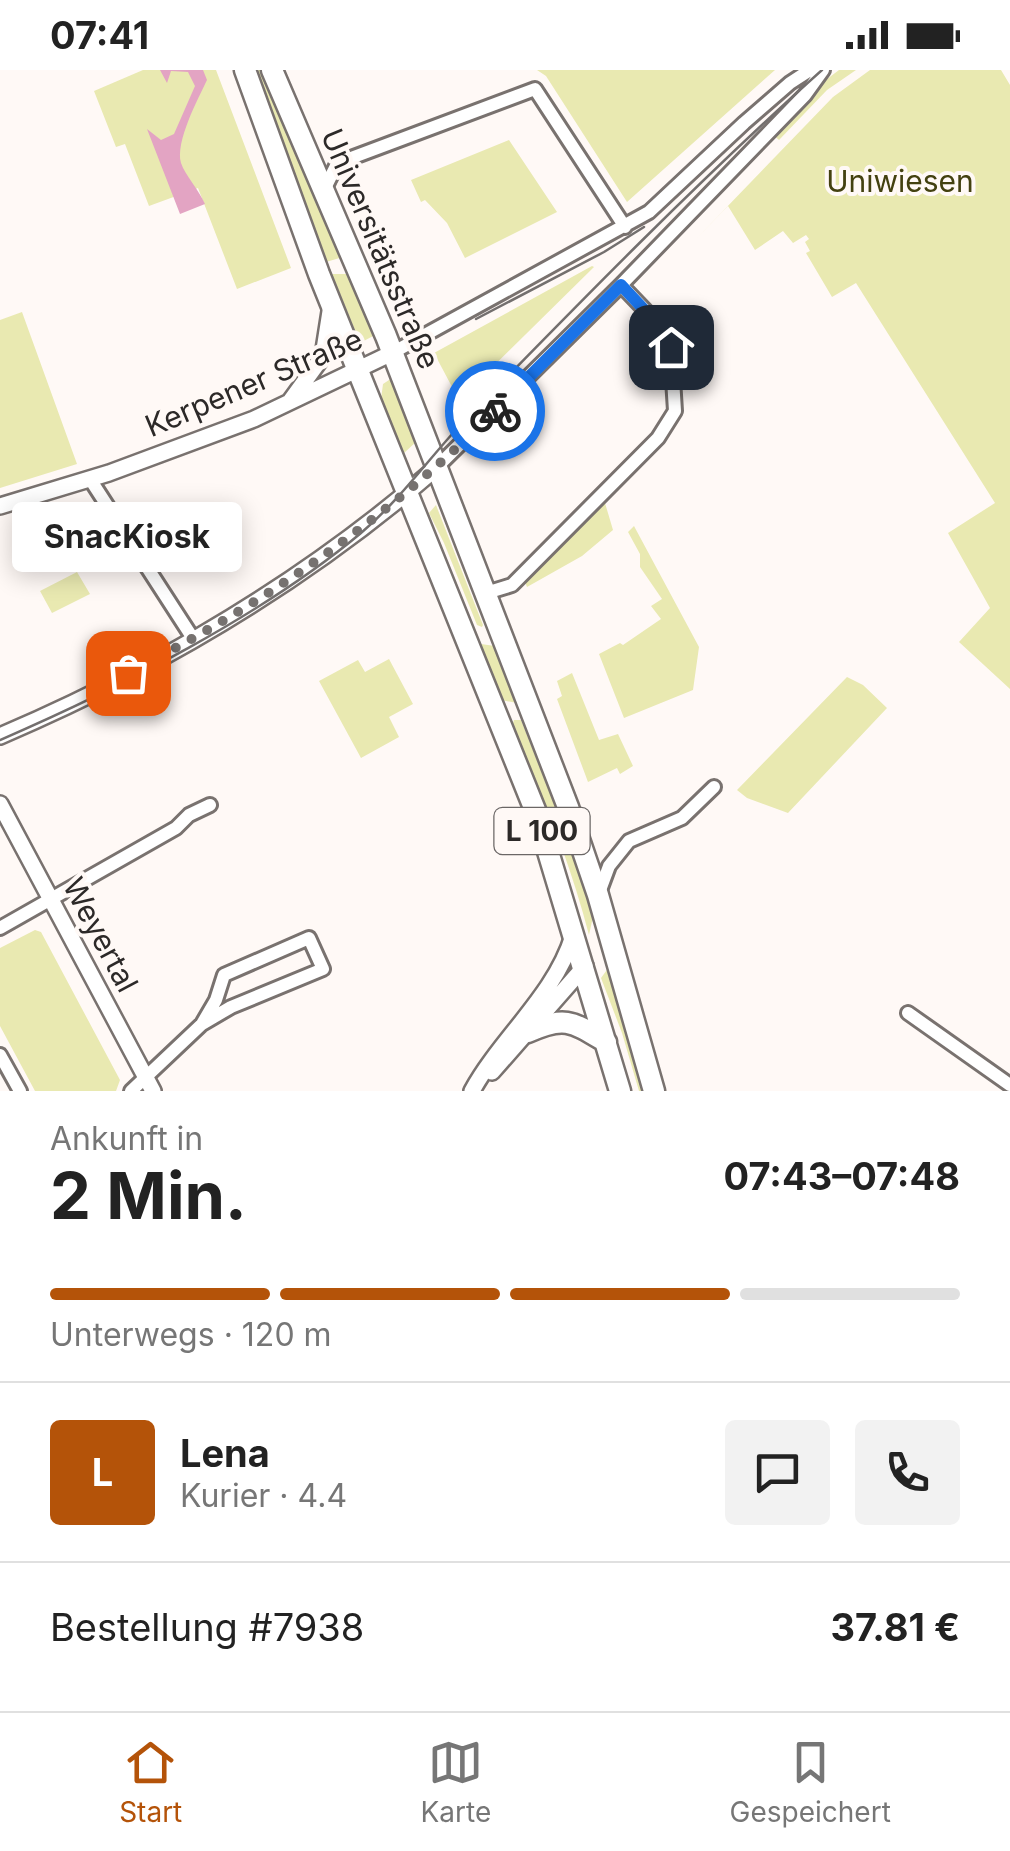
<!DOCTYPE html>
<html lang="de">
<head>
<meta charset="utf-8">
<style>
  :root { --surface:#fff; --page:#f2f2f2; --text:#222; --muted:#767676; --line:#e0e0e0; --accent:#b45309 }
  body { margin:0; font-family:Inter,sans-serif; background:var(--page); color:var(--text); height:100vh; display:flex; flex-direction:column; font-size:38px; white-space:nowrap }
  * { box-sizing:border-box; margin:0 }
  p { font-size:32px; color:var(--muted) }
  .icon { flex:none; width:55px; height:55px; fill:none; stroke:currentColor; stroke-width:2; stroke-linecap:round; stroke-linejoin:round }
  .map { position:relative; height:1021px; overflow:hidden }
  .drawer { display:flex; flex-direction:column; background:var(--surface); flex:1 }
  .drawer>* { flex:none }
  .pin { position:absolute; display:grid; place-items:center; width:85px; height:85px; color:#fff; margin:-42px; border-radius:20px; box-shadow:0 5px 15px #0006 }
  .courier { position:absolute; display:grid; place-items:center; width:100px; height:100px; margin:-50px; border:8px solid #1a73e8; border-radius:50%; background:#fff; color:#222; box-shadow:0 2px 12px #0007 }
  .bubble { position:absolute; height:70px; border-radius:10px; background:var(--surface); box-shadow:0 5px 25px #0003; font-size:32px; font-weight:700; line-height:70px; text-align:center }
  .head em { font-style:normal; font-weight:700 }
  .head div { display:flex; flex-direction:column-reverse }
  .head { display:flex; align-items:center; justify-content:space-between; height:170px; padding:0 50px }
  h1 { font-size:65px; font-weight:700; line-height:75px }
  .bar { display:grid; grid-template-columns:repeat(4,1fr); gap:15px 10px; align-content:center; height:120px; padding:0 50px }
  .bar i { height:12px; border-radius:8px; background:var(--line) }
  .bar .on { background:var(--accent) }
  .bar p { grid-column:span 4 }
  .line { display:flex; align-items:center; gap:25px; padding:0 50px; border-top:2px solid var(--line) }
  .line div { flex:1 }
  .round { display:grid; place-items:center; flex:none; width:105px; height:105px; border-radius:10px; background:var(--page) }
  .status { display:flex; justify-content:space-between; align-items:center; height:70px; padding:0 50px; background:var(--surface); direction:ltr }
  .status svg { height:28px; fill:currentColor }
  .menu { display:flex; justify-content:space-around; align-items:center; height:140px; border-top:2px solid var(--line); background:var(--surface); font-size:28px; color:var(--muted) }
  .menu a { display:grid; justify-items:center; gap:5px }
  .menu .on { color:var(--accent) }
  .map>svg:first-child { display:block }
  .green { fill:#e9e9b1 }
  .water { fill:#e3a4c3 }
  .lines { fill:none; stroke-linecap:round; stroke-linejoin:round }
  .minor-casing { stroke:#79726f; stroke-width:18 }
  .tertiary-casing { stroke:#79726f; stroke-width:20 }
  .primary-casing { stroke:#79726f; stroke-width:25 }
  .minor { stroke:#fff; stroke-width:12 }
  .tertiary { stroke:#fff; stroke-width:15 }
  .primary { stroke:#fff; stroke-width:20 }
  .tram { stroke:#736f6e; stroke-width:2.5 }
  .done { stroke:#767270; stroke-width:10; stroke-dasharray:0 18 }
  .route { stroke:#1a73e8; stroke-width:12 }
  .labels { text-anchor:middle; stroke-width:8; stroke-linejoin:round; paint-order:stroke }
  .shield { fill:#fff9f6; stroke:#6b6766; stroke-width:2.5 }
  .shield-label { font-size:28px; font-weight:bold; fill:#2c2928 }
  .park-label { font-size:30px; fill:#434110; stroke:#fff9f6 }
  .street-label { font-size:30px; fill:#2c2928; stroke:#fff9f6 }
</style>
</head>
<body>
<div class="status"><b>07:41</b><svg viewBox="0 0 49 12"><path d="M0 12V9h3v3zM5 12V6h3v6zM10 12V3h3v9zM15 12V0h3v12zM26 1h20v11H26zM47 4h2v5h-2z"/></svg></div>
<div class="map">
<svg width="1010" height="1021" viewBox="0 0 1010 1021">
  <rect width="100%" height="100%" fill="#fff9f6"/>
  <!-- green -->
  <path class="green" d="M143,0H216L291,198L237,219L198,118L149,136L125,74L116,77L94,21Z
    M252,0H264L343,187L326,192Z
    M537,0H775L627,132L546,6Z
    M839,0H856L827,20L779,70L772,64L818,16Z
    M870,0H1001L1010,15V619L959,572L990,538L948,463L995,433L856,213L832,227L806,183L810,181L805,172L809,169L806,165L793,173L783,161L755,180L728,136L696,169L833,27Z
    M509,70L557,142L465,188L447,153L425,130L421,132L411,110Z
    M592,196L594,197L459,330L434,283Z
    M332,204H350L375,265L360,273Z
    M22,242L77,394L0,418V250Z
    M392,308L417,371L403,384L381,329L383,314Z
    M605,433L613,460L582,486L527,517L525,512Z
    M436,435L483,555L482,557L477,555L444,473L429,443Z
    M634,456L699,577L693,620L624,648L599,584L620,573L623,575L661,549L651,536L662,529L640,497V484L628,462Z
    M77,502L90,524L52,543L40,521Z
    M481,574L495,576L517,633L501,630Z
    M389,589L413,634L389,647L399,667L361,688L319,611L358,590L365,602Z
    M572,603L599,670L618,664L633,696L620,704L617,698L588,712L557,629L562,626L557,611Z
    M847,607L863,615L887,638L788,743L747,728L737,720Z
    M514,650H521L582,804L594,842L589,865C570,792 543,725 512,656Z
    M35,860L41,862L120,1010L116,1021H35L0,956V878Z
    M609,897L643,1021H639L622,963L601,908Z"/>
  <!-- water -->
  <path class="water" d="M160,0H203L207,10C198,29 175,72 181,93C185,105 199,120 205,134L180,144L147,59L161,70L174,64L195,16L188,2L171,1L167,13Z"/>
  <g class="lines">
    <defs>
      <path id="minor" d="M324,120L336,96L343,91L535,19L625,157
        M392,283L649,142L744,53L790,13L810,0
        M436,398L621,215L805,25L823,0
        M90,409L194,570
        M486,523L512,515L658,368L675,341L671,277L665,261L621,215
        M599,823L609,796L629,771L682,748L714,717
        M0,858L176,758L189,745L210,735
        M908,943L1010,1015
        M0,985L20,1021
        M131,1021L202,954L231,937L323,899L309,868L224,905L216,930L202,954"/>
      <path id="tertiary" d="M291,330L323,286L331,235
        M0,436L109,403L254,349L392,283
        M0,666C157,599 307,510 436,398
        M0,734L153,1021
        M492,1002L585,896
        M472,1021C501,968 555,925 573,866"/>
      <path id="primary" d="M245,0L319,204L537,745L620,1021
        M272,0L386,266L568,737L598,825L654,1021
        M528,962C565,945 573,952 606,972"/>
    </defs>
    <!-- minor casing -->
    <use href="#minor" class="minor-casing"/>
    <!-- tertiary casing -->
    <use href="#tertiary" class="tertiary-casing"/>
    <!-- primary casing -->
    <use href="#primary" class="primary-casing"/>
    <!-- minor -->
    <use href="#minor" class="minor"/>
    <!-- tertiary -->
    <use href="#tertiary" class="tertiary"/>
    <!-- primary -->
    <use href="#primary" class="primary"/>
    <!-- tram -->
    <path class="tram" d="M476,249L604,182L644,157
      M0,670C118,619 263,545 361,463C401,429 429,388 464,351C580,232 698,111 822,0"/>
  </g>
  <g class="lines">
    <!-- done -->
    <path class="done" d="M128,603C264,534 387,449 495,341"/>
    <!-- route -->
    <path class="route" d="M495,341L621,215L664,261L671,277"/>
  </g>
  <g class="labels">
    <!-- shield labels -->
    <rect class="shield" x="494.5" y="738" width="95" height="46" rx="8"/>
    <g class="shield-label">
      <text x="542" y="771">L 100</text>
    </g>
    <!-- park labels -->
    <g class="park-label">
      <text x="900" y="122">Uniwiesen</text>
    </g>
    <!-- street labels -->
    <g class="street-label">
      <text transform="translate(380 179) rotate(67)" y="10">Universitätsstraße</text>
      <text transform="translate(254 313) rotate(-23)" y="10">Kerpener Straße</text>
      <text transform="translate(100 865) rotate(62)" y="10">Weyertal</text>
    </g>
  </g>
</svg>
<div class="pin" style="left:128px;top:603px;background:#ea580c"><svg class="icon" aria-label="bag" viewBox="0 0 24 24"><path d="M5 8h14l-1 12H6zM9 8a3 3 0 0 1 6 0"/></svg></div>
<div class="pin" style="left:671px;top:277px;background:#1f2937"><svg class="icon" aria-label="home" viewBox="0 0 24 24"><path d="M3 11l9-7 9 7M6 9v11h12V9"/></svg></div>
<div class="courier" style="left:495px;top:341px"><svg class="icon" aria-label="bike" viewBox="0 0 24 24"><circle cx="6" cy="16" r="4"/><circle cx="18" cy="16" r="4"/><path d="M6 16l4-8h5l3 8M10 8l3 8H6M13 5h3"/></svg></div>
<div class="bubble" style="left:12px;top:432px;width:230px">SnacKiosk</div>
</div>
<section class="drawer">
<div class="head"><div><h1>2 Min.</h1><p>Ankunft in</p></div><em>07:43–07:48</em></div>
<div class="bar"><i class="on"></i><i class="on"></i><i class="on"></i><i></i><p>Unterwegs · 120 m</p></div>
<div class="line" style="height:180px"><b class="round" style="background:var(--accent);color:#fff">L</b><div><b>Lena</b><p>Kurier · 4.4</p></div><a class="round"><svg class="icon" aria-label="chat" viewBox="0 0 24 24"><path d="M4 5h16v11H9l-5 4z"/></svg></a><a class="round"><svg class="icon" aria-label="phone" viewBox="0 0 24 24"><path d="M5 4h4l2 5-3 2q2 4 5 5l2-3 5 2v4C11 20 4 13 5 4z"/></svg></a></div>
<div class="line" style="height:130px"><div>Bestellung #7938</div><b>37.81 €</b></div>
</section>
<nav class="menu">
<a class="on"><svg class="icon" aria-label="home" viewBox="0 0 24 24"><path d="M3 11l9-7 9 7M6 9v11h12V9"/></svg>Start</a>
<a><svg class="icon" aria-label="map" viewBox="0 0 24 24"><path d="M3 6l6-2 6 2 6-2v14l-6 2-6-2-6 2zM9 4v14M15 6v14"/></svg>Karte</a>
<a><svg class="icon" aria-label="saved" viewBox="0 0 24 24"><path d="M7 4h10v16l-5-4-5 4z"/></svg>Gespeichert</a>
</nav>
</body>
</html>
